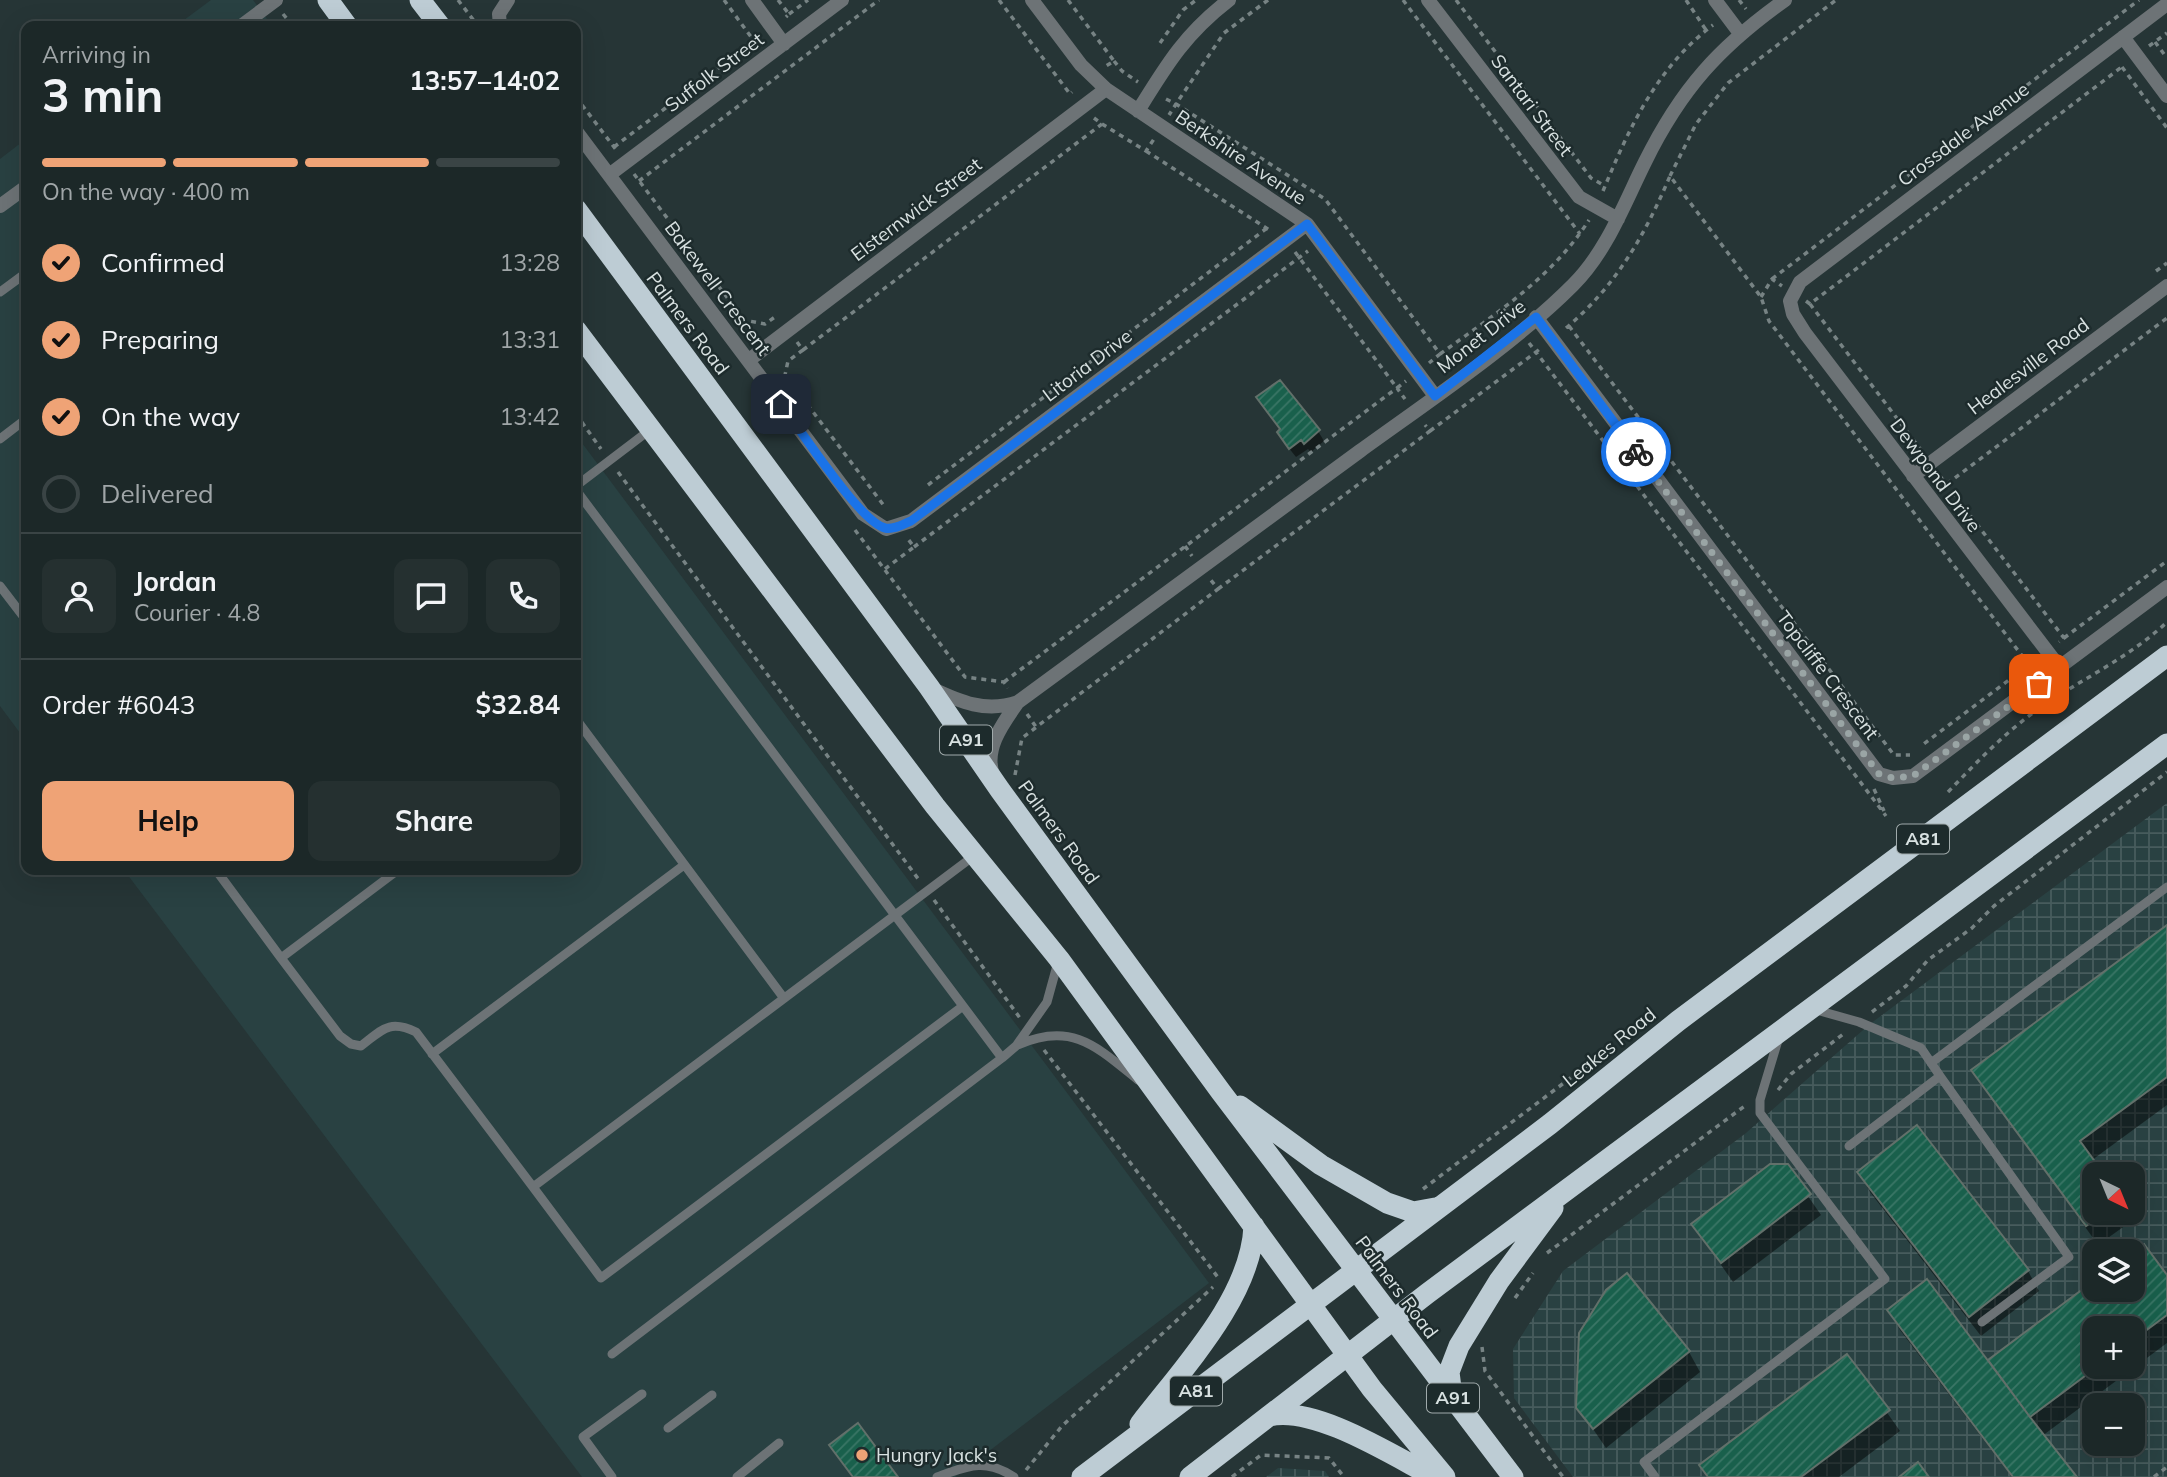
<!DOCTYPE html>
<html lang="en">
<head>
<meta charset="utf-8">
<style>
  :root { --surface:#1c2828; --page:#253030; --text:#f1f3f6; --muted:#a0a6a8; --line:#3a4445; --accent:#efa376 }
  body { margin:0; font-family:Mulish,sans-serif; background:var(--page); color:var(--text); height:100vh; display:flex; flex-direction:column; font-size:26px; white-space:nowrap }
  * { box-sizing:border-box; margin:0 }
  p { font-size:23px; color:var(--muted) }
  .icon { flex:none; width:38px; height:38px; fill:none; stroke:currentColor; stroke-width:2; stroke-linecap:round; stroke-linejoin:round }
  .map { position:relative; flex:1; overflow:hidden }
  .details { position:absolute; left:21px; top:21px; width:560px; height:854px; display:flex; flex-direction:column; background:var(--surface); border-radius:14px; box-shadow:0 7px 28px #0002,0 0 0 2px var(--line) }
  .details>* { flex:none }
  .needle { width:46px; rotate:137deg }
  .fabs { position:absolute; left:2082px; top:1162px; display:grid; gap:14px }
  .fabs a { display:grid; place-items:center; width:63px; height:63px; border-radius:14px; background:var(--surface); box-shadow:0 7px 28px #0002,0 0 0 2px var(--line); font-size:35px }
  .pin { position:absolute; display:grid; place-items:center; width:60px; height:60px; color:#fff; margin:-30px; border-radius:14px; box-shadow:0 4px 10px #0006 }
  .courier { position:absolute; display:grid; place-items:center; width:70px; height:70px; margin:-35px; border:5px solid #1a73e8; border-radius:50%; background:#fff; color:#222; box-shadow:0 2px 9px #0007 }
  .overview em { font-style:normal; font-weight:700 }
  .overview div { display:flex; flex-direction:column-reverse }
  .overview { display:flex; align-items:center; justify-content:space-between; height:119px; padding:0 21px }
  h1 { font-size:46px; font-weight:700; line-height:52px }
  .bar { display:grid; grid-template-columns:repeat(4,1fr); gap:10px 7px; align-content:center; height:84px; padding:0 21px }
  .bar i { height:9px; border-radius:5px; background:var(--line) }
  .bar .selected { background:var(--accent) }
  .bar p { grid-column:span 4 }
  .line { display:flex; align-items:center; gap:18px; padding:0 21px; border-top:2px solid var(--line) }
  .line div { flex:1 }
  .round { display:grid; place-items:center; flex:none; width:74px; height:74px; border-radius:14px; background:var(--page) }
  ol { padding:0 21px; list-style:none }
  li { display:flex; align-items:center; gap:21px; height:77px }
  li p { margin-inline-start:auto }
  li .icon { padding:7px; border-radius:50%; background:var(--accent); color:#111; stroke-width:4 }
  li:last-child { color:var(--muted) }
  li i { width:38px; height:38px; border:4px solid var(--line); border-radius:50% }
  .button { display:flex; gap:14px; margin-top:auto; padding:14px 21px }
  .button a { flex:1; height:80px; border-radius:14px; background:var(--accent); color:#111; font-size:28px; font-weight:700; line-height:80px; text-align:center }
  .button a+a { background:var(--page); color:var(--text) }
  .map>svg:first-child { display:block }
  .built { fill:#294142 }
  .industrial { fill:url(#industrial-grid); fill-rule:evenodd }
  .shadow { fill:#0007; fill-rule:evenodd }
  .building { fill:url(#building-hatch); stroke:#62706a; stroke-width:2 }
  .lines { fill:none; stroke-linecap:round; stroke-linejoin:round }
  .path { stroke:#778384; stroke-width:3.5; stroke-dasharray:5 5; stroke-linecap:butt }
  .lane { stroke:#6d7376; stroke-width:9 }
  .street { stroke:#6d7376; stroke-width:14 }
  .highway { stroke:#bdccd4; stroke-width:21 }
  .done { stroke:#9aa5a5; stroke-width:7; stroke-dasharray:0 12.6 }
  .route { stroke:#1a73e8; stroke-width:9 }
  .poi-dot { fill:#efa376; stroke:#1d2b2c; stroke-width:2.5 }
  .labels { text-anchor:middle; stroke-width:5; stroke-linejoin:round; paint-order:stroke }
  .shield { fill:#1d2b2c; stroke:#a0aaab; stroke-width:2 }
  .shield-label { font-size:18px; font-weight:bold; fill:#d8e1e1 }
  .street-label { font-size:19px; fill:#d8e1e1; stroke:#1d2b2c }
  .poi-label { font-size:19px; fill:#d8e1e1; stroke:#1d2b2c; text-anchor:start }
</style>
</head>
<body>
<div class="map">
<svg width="2167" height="1477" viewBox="0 0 2167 1477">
  <defs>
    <pattern id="industrial-grid" width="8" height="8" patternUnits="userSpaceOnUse" patternTransform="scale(1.75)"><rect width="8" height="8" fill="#294142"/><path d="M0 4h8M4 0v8" fill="none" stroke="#475c5d"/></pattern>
    <pattern id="building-hatch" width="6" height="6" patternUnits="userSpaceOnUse" patternTransform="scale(1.75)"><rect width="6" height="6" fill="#19604c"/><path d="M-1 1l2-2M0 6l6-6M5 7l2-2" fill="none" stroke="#3a7666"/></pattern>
  </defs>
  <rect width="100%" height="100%" fill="#263536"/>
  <!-- built -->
  <path class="built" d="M211,0H253L272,26H176Z
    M26,139V741L0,706V159Z
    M576,435L1209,1283L955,1477H582L124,870H576Z"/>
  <!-- industrial -->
  <path class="industrial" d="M2167,803V1477H1573L1514,1398L1513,1349L1563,1271L1746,1133L1870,1024ZM2095,1174H2133V1213H2095ZM2095,1251H2133V1290H2095ZM2095,1328H2133V1367H2095ZM2095,1405H2133V1444H2095Z
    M1278,1468L1325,1471L1329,1477H1266Z"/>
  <!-- shadow -->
  <path class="shadow" d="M1318,431L1324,441L1311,452L1308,449L1296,457L1284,442Z
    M2167,927V1105L2092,1160L2102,1174H2095V1213H2129L2133,1220L2098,1245L1973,1070Z
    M1917,1128L2028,1271L2039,1291L1981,1336L1870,1192L1859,1172Z
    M1787,1166L1821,1215L1733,1282L1693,1225Z
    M1627,1275L1689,1352L1700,1372L1606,1448L1578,1407Z
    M2167,1278V1343L2042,1436L2074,1477H2012L1900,1330L1889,1310L1987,1362L2095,1282V1290H2133ZM2095,1328H2133V1367H2095Z
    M1847,1356L1900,1431L1839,1477H1708L1701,1465Z"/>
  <!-- building -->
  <path class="building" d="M1280,380L1320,430L1304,444L1301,440L1289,449L1277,432L1280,429L1256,397Z
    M2167,925V1077L2080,1141L2104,1174H2095V1213H2104L2086,1226L1971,1070Z
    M1917,1125L2029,1270L1969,1317L1857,1172Z
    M1770,1164H1788L1811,1194L1721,1263L1691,1224Z
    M2144,1244L2167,1275V1315L2133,1340V1328H2095L2097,1367L2030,1417L1988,1360L2095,1280V1290H2133V1251Z
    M1627,1273L1690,1351L1593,1429L1576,1408L1579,1333L1606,1290Z
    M1927,1279L2030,1417L2077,1477H2013L1887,1310Z
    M1847,1354L1890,1410L1801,1477H1708L1699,1465Z
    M858,1423L898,1477H853L829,1445Z
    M1918,1462L1929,1477H1899Z"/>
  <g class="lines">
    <!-- path -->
    <path class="path" d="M458,0L478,26
      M724,0L754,41
      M778,0L789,14L786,17
      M999,0L1070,94L1072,92
      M1068,0L1114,61L1106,66
      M1268,0L1224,33L1176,104L1325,199L1440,354L1429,363
      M1403,0L1580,234
      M1456,0L1591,178L1605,186
      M1686,0L1706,30
      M1739,0L1746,9
      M283,14L293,26
      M789,14L808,0
      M2155,42L2167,58
      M1160,43L1183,10L1196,0
      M2149,46L2167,33
      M1114,61L1122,71L1138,82
      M2122,67L2167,128
      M576,97L617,151
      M1166,99L1176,104L1169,115
      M1102,124L1146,151L1154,139
      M614,147L754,41
      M1146,151L1271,231
      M634,174L744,320L765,324L775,317
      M1670,176L1696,124L1728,83L1836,0
      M639,181L879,0
      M1603,191C1629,128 1657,67 1713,25
      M1295,252L1397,388L1406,381
      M2156,271L2167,263
      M1772,279L2139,0
      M1761,297L1772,279L1782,286
      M1806,301L1810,304L2123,66
      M1810,304L1921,450
      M1503,309L1512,320
      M1569,326L1894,755H1910
      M1566,328C1616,286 1645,235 1670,176L1761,297L1769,321L2029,665L1921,746
      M797,342L803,350L788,361L785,375L885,507
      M1529,343L1536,352L1541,348
      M803,350L1102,124L1094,118
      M1440,354C1494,315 1553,277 1589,220
      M576,414L601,449
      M1430,431L1536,352L1886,816
      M618,472L919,880
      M1940,476L2064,638L2059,642
      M1947,484L2167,318
      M928,485L1267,228
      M855,530L965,677L1004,682L1008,688
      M1185,546L1192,556
      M914,547L1308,251
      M885,569L914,547L908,539
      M1218,589L1430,431L1425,425
      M2064,638L2167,561
      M1004,682L1397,388L1405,399
      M1027,714L1036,727
      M1015,775L1022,738L1218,589L1210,579
      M1874,789L1884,811
      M1948,792C1978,761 2007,730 2043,706C2085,677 2130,657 2167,622
      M934,900L1020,1018
      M1872,1012L1906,986L1928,960L1972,928L1994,906L2167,772
      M1044,1050L1220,1280
      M1778,1090L1791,1074L1846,1032
      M1423,1189L1593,1061
      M1547,1253L1746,1105
      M1515,1298L1533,1273
      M1482,1347L1485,1371L1563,1477
      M1026,1470L1062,1426L1213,1287
      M1232,1477L1261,1455L1329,1458L1344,1477
      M2154,1477L2167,1467"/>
    <!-- lane -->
    <path class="lane" d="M0,292L26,273
      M0,439L26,419
      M576,486L651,429
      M576,490L1002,1058
      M0,586L26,620
      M576,719L783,997
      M216,870L281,958L398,870
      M281,958L340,1036L351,1044L361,1046C382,1030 389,1019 416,1032L533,1187L975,855
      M1813,1009L1859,1022L1921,1048L1940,1076L1849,1146
      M1018,1045C1072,1021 1097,1047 1138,1080
      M432,1054L684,865
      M1931,1063L2167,887
      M1940,1076L2069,1257L1982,1322
      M533,1187L601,1278L963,1006
      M612,1354L1002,1058L1016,1046L1047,1002L1058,962
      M668,1428L712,1395
      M612,1477L583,1437L642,1394
      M737,1477L779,1443
      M937,1477C968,1466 985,1458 1014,1477
      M1655,1477L1644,1462L1885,1279L1760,1113V1100L1779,1037"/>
    <!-- street -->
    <path class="street" d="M752,0L784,44
      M1032,0L1081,65L1106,89L1307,224L1435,396
      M1428,0L1579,197L1618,219
      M1715,0L1739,32
      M241,26L276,0
      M500,26L499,14L508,0
      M2123,37L2167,96
      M1138,111C1167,64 1185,34 1229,0
      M576,131L863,514L886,529L911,521L1307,224
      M609,175L842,0
      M0,206L26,187
      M1536,317L1879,774L1893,778L1913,776L2167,587
      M749,360L1106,89
      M1913,476L2167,286
      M2060,668L1805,333L1793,314L1790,301L1800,282L2167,4
      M931,688C960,702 986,713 1018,702C1132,618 1246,535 1360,451C1429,401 1513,345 1573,285C1607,251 1624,204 1645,162C1681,89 1719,47 1785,0
      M994,777C982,751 1003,723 1018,702"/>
    <!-- highway -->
    <path class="highway" d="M328,0L347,26
      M420,0L440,26
      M576,209L929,687L1000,790L1221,1092L1513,1477
      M576,330L935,806L1059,959L1372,1389L1445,1477
      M1240,1106L1321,1165L1387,1203L1413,1212L1435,1208
      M1452,1396L1449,1372L1459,1346L1499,1281L1553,1208
      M1269,1416C1314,1405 1392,1455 1434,1477
      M1140,1424C1182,1369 1251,1298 1254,1226
      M1082,1477L1550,1124L1678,1021L2167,656
      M1190,1477L1428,1293L2167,744"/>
  </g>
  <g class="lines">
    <!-- done -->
    <path class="done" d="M1636,452L1879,774L1893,778L1913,776L2039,684"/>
    <!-- route -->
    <path class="route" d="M781,404C800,429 860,522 885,528C894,530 903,524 911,521L1307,224L1435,396L1536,317L1636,452"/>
  </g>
  <!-- markers -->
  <circle class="poi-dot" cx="862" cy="1455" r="7"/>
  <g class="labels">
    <!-- shield labels -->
    <g class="shield">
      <rect x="940" y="725.5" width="52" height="29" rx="5"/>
      <rect x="1897" y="824.5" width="52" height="29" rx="5"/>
      <rect x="1170" y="1376.5" width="52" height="29" rx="5"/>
      <rect x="1427" y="1383.5" width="52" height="29" rx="5"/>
    </g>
    <g class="shield-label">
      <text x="966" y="746">A91</text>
      <text x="1923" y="845">A81</text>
      <text x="1196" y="1397">A81</text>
      <text x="1453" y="1404">A91</text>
    </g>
    <!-- street labels -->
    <g class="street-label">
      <text transform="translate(714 72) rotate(-37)" y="7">Suffolk Street</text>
      <text transform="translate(1532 105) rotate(53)" y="7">Santari Street</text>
      <text transform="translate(1963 134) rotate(-37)" y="7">Crossdale Avenue</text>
      <text transform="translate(1241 157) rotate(34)" y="7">Berkshire Avenue</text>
      <text transform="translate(916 209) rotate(-37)" y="7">Elsternwick Street</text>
      <text transform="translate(718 288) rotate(53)" y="7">Bakewell Crescent</text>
      <text transform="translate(688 323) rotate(53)" y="7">Palmers Road</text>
      <text transform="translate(1481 336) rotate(-38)" y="7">Monet Drive</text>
      <text transform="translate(1087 365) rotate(-37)" y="7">Litoria Drive</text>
      <text transform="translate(2028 366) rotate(-37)" y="7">Healesville Road</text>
      <text transform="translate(1936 475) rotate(53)" y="7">Dewpond Drive</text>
      <text transform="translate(1828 675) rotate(53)" y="7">Topcliffe Crescent</text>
      <text transform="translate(1059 832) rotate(54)" y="7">Palmers Road</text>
      <text transform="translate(1609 1047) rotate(-39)" y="7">Leakes Road</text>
      <text transform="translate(1397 1287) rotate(53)" y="7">Palmers Road</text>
    </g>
    <!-- poi labels -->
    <g class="poi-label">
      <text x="876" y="1462">Hungry Jack's</text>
    </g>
  </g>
</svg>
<div class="fabs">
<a><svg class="needle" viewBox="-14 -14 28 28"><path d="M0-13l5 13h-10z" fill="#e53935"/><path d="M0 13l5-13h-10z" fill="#a0a6a8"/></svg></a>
<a><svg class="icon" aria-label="layers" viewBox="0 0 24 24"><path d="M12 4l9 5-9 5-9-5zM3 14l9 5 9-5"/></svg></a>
<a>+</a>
<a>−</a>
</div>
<div class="pin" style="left:2039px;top:684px;background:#ea580c"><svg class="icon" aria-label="bag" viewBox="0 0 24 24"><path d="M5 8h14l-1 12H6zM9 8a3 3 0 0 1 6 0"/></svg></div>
<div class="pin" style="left:781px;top:404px;background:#1f2937"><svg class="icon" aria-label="home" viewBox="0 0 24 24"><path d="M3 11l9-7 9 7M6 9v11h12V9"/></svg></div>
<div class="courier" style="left:1636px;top:452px"><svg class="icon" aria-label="bike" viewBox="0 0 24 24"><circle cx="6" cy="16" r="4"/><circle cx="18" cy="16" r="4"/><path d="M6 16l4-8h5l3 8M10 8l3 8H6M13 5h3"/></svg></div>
<section class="details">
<div class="overview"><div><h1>3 min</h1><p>Arriving in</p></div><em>13:57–14:02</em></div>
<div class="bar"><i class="selected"></i><i class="selected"></i><i class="selected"></i><i></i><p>On the way · 400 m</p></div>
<ol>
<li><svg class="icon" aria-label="check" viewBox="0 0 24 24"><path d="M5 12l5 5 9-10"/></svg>Confirmed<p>13:28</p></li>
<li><svg class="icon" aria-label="check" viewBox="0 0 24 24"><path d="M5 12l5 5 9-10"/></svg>Preparing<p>13:31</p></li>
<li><svg class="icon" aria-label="check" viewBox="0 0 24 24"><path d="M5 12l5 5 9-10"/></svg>On the way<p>13:42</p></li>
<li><i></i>Delivered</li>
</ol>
<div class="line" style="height:126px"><a class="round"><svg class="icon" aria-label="person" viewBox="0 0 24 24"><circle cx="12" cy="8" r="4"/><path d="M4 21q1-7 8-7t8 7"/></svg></a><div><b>Jordan</b><p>Courier · 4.8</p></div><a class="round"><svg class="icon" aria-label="chat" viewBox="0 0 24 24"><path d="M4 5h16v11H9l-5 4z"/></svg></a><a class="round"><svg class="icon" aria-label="phone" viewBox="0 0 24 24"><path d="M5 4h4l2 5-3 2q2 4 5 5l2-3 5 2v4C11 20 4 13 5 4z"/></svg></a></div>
<div class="line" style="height:91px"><div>Order #6043</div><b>$32.84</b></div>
<div class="button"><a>Help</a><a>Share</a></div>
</section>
</div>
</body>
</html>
